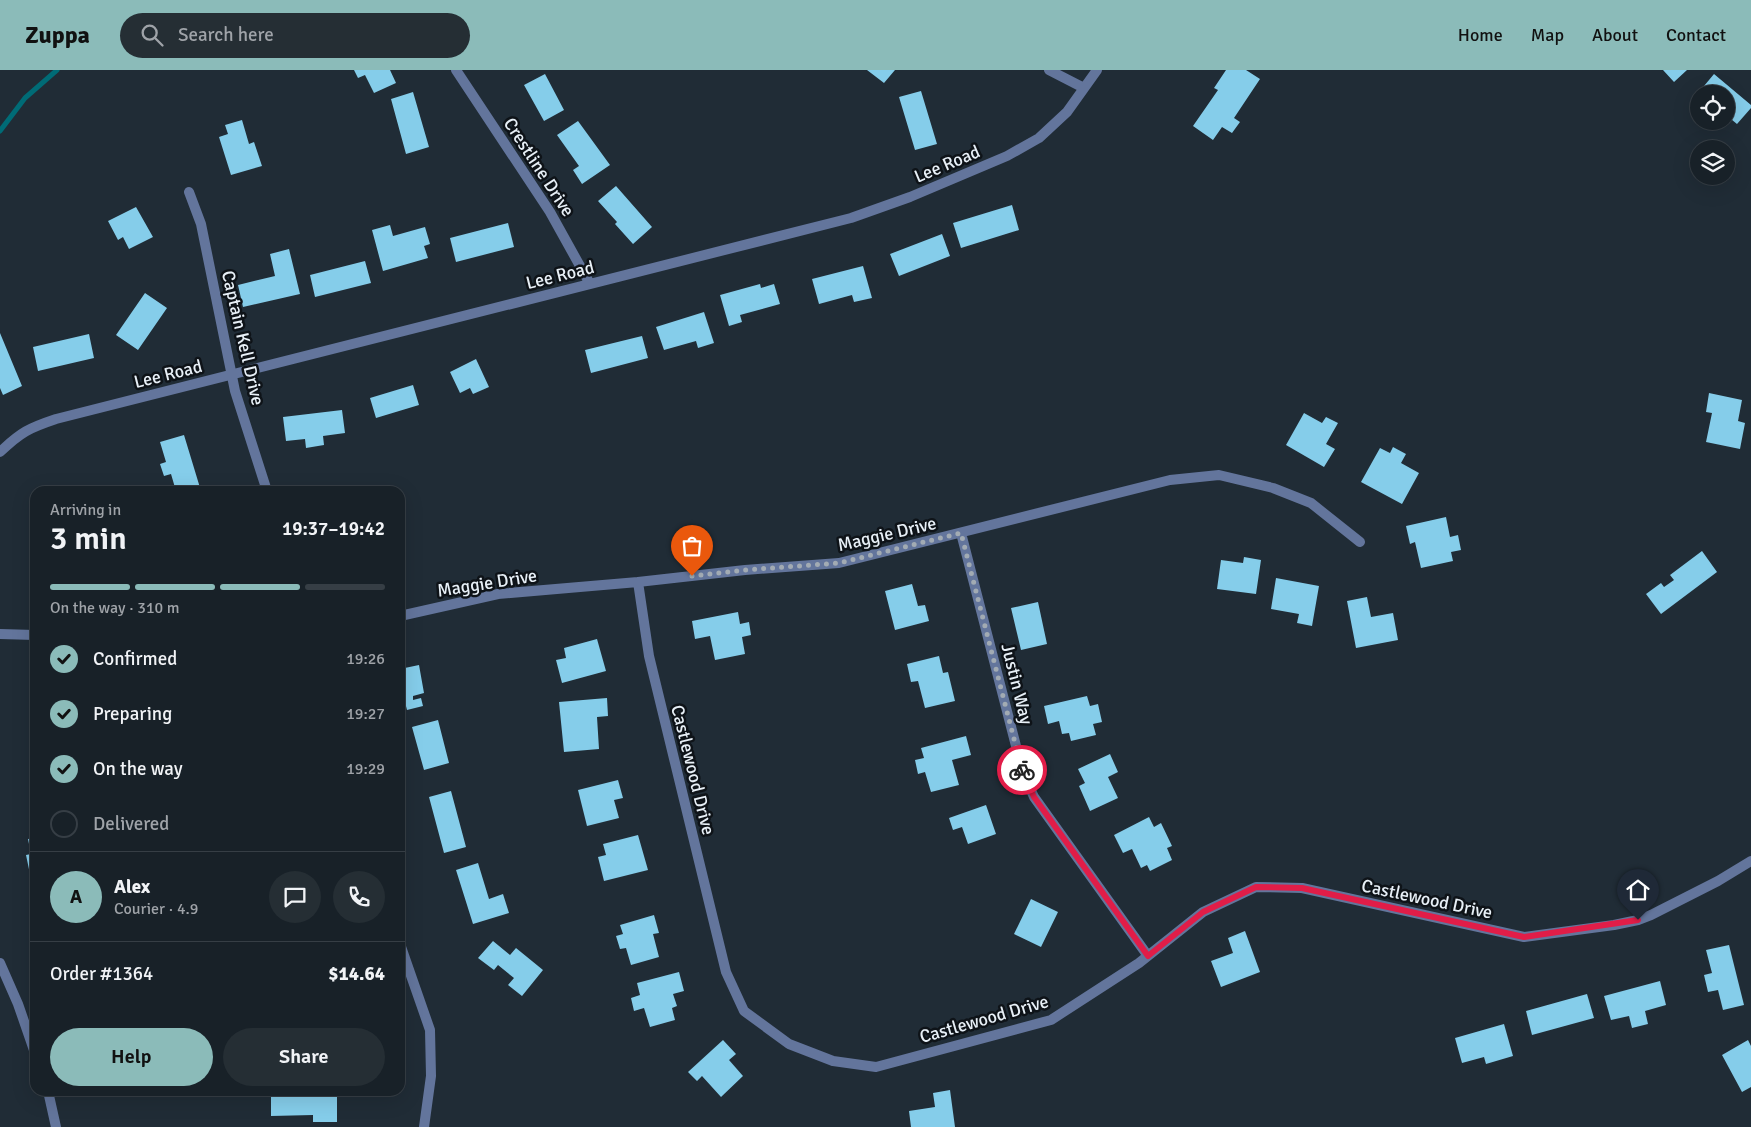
<!DOCTYPE html>
<html lang="en">
<head>
<meta charset="utf-8">
<style>
  :root { --surface:#182128; --page:#252e34; --text:#f1f3f6; --muted:#9fa3a8; --line:#363e45; --accent:#8bbbb9 }
  body { margin:0; font-family:Signika,sans-serif; background:var(--page); color:var(--text); height:100vh; display:flex; flex-direction:column; font-size:19px; white-space:nowrap }
  * { box-sizing:border-box; margin:0 }
  p { font-size:16px; color:var(--muted) }
  .icon { flex:none; width:28px; height:28px; fill:none; stroke:currentColor; stroke-width:2; stroke-linecap:round; stroke-linejoin:round }
  .map { position:relative; flex:1; overflow:hidden }
  .side { position:absolute; left:30px; top:416px; width:375px; height:610px; display:flex; flex-direction:column; background:var(--surface); border-radius:15px; box-shadow:0 5px 20px #0002,0 0 0 1px var(--line) }
  .side>* { flex:none }
  .controls { position:absolute; left:1690px; top:15px; display:grid; gap:10px }
  .controls a { display:grid; place-items:center; width:45px; height:45px; border-radius:50%; background:var(--surface); box-shadow:0 5px 20px #0002,0 0 0 1px var(--line); font-size:25px }
  .pin { position:absolute; display:grid; place-items:center; width:42px; height:42px; color:#fff; margin:-51px -21px; border-radius:50% 50% 50% 0; rotate:-45deg; box-shadow:0 0 5px #0007 }
  .pin .icon { rotate:45deg }
  .courier { position:absolute; display:grid; place-items:center; width:50px; height:50px; margin:-25px; border:4px solid #e11d48; border-radius:50%; background:#fff; color:#222; box-shadow:0 1px 6px #0007 }
  .headline em { font-style:normal; font-weight:600 }
  .headline div { display:flex; flex-direction:column-reverse }
  .headline { display:flex; align-items:center; justify-content:space-between; height:85px; padding:0 20px }
  h1 { font-size:32px; font-weight:600; line-height:38px }
  .bar { display:grid; grid-template-columns:repeat(4,1fr); gap:8px 5px; align-content:center; height:60px; padding:0 20px }
  .bar i { height:6px; border-radius:4px; background:var(--line) }
  .bar .on { background:var(--accent) }
  .bar p { grid-column:span 4 }
  .line { display:flex; align-items:center; gap:12px; padding:0 20px; border-top:1px solid var(--line) }
  .line div { flex:1 }
  .round { display:grid; place-items:center; flex:none; width:52px; height:52px; border-radius:26px; background:var(--page) }
  ol { padding:0 20px; list-style:none }
  li { display:flex; align-items:center; gap:15px; height:55px }
  li p { margin-inline-start:auto }
  li .icon { padding:5px; border-radius:50%; background:var(--accent); color:#111; stroke-width:4 }
  li:last-child { color:var(--muted) }
  li i { width:28px; height:28px; border:2px solid var(--line); border-radius:50% }
  .cta { display:flex; gap:10px; margin-top:auto; padding:10px 20px }
  .cta a { flex:1; height:58px; border-radius:30px; background:var(--accent); color:#111; font-size:20px; font-weight:600; line-height:58px; text-align:center }
  .cta a+a { background:var(--page); color:var(--text) }
  header { display:flex; align-items:center; gap:30px; box-sizing:border-box; height:70px; padding:0 25px; background:var(--accent); color:#111 }
  header strong { font-size:24px }
  nav { display:flex; gap:28px; margin-inline-start:auto; font-size:18px }
  .search { width:350px; height:45px; background:var(--page); display:flex; align-items:center; gap:12px; box-sizing:border-box; padding:0 18px; border-radius:28px; color:var(--muted); font-size:19px }
  .map>svg:first-child { display:block }
  .lines { fill:none; stroke-linecap:round; stroke-linejoin:round }
  .stream { stroke:#006b76; stroke-width:5 }
  .building { fill:#85cdea }
  .street { stroke:#63759c; stroke-width:10 }
  .done { stroke:#a2abb3; stroke-width:5; stroke-dasharray:0 9 }
  .route { stroke:#e11d48; stroke-width:6 }
  .labels { text-anchor:middle; stroke-width:5; stroke-linejoin:round; paint-order:stroke }
  .street-label { font-size:18px; fill:#e8f0f7; stroke:#0e1318 }
</style>
</head>
<body>
<header>
<strong>Zuppa</strong>
<div class="search"><svg class="icon" aria-label="search" viewBox="0 0 24 24"><circle cx="10" cy="10" r="6"/><path d="M15 15l6 6"/></svg>Search here</div>
<nav><a>Home</a><a>Map</a><a>About</a><a>Contact</a></nav>
</header>
<div class="map">
<svg width="1751" height="1057" viewBox="0 0 1751 1057">
  <rect width="100%" height="100%" fill="#202c36"/>
  <g class="lines">
    <!-- stream -->
    <path class="stream" d="M0,61L25,28L57,0"/>
  </g>
  <!-- building -->
  <path class="building" d="M354,0H390L396,13L374,23L365,5L358,8Z
    M867,0H895L884,13Z
    M1226,0H1246L1260,9L1234,48L1240,52L1232,63L1222,57L1213,70L1193,56L1218,20L1214,18Z
    M1663,0H1687L1674,12Z
    M545,4L564,40L544,51L524,15Z
    M1714,4L1751,35V38L1737,54L1726,45V24H1701L1699,22Z
    M921,21L937,74L915,80L899,27Z
    M413,22L429,77L406,84L391,29Z
    M242,50L249,74L254,72L262,96L231,105L219,67L228,64L225,55Z
    M578,51L610,95L582,114L573,100L579,96L557,65Z
    M616,116L652,157L633,174L615,154L617,152L598,131Z
    M1012,135L1019,160L961,178L953,153Z
    M136,137L153,167L129,179L123,167L118,170L108,151Z
    M508,153L514,177L456,192L450,168Z
    M390,155L393,166L425,157L430,174L424,176L428,188L383,201L372,160Z
    M942,164L950,186L899,206L890,184Z
    M289,179L300,224L243,237L238,215L275,206L270,184Z
    M365,191L371,213L315,227L310,205Z
    M863,196L872,228L854,232L852,225L819,234L812,209Z
    M760,214L761,218L774,214L780,234L740,245L742,252L729,256L720,225Z
    M145,223L167,238L138,280L116,265Z
    M704,242L714,273L698,278L696,271L664,280L656,257Z
    M0,263L22,316L3,325L0,318Z
    M89,264L94,288L38,301L33,277Z
    M642,266L648,288L591,303L585,280Z
    M476,289L489,317L473,324L470,318L460,323L450,302Z
    M413,315L419,335L376,348L370,328Z
    M1709,323L1742,330L1738,351L1745,353L1740,379L1706,372L1712,343L1706,342Z
    M342,340L345,363L323,366L324,375L306,378L305,369L286,371L283,347Z
    M1304,343L1322,353L1326,347L1338,353L1326,374L1335,379L1324,397L1286,375Z
    M184,365L201,421H176L171,404L164,406L160,394L166,392L160,372Z
    M1393,377L1406,384L1401,393L1419,403L1402,434L1361,412L1380,378L1390,383Z
    M1446,447L1450,467L1458,465L1461,480L1451,482L1453,491L1421,498L1415,472L1410,474L1406,456Z
    M1702,481L1717,502L1661,544L1646,524L1661,513L1664,517L1674,510L1670,505Z
    M1244,487L1261,490L1256,524L1217,519L1221,490L1243,493Z
    M1276,508L1319,516L1312,556L1297,553L1299,544L1271,539Z
    M912,514L918,536L925,535L929,551L895,560L885,521Z
    M1367,527L1371,547L1393,543L1398,570L1356,578L1347,531Z
    M1038,532L1047,574L1021,580L1011,538Z
    M738,542L740,554L749,552L751,565L742,567L745,584L715,590L710,566L695,569L692,551Z
    M597,569L606,601L562,613L556,590L566,588L564,578Z
    M939,586L943,603L948,602L955,631L925,638L918,611L911,612L907,594Z
    M419,595L424,623L413,626V630L421,628L423,636L407,640L404,628L400,629V599Z
    M1087,626L1090,636L1098,634L1102,652L1093,654L1096,665L1071,671L1069,663L1062,664L1059,651L1048,654L1044,636Z
    M607,628L608,646L597,647L599,679L564,682L559,632Z
    M438,650L449,693L424,700L412,657Z
    M966,666L971,685L952,690L959,715L931,722L925,702L918,704L915,690L924,688L921,678Z
    M1110,684L1118,702L1108,707L1118,728L1090,741L1079,716L1085,713L1078,699Z
    M618,710L623,728L614,730L619,748L587,756L578,720Z
    M451,721L466,777L444,783L429,727Z
    M986,735L996,764L968,774L962,757L953,760L949,748Z
    M1149,747L1154,757L1161,753L1172,776L1167,778L1172,790L1150,801L1147,795L1141,798L1132,779L1123,783L1114,765Z
    M638,765L648,800L604,811L598,787L606,785L603,774Z
    M35,768V823H34L26,785L31,784L28,769Z
    M478,793L489,829L503,824L509,843L473,854L456,800Z
    M1031,829L1058,842L1041,877L1014,864Z
    M654,845L659,863L653,864L659,887L631,895L626,878L620,879L616,866L623,864L620,855Z
    M1245,861L1260,902L1221,917L1211,891L1233,883L1228,868Z
    M493,871L510,885L516,878L543,900L522,926L508,915L514,908L498,895L494,900L478,888Z
    M1729,875L1744,935L1723,940L1718,920L1708,922L1704,905L1712,903L1706,880Z
    M679,902L684,921L673,924L677,936L672,938L675,950L650,957L644,938L634,941L631,928L640,925L637,913Z
    M1660,911L1666,935L1645,941L1648,954L1632,958L1629,946L1611,950L1604,926Z
    M1587,924L1594,948L1532,965L1526,941Z
    M1504,954L1513,986L1486,994L1484,987L1462,993L1455,968Z
    M723,970L736,984L729,990L743,1006L721,1027L702,1006L697,1011L688,1002Z
    M1748,970L1751,976V1017L1742,1022L1722,985Z
    M950,1020L955,1057H911L909,1041L935,1037L933,1023Z
    M314,1021H337V1052H313V1045L271,1046V1026L314,1025Z"/>
  <g class="lines">
    <!-- street -->
    <path class="street" d="M456,0L550,142L590,214
      M1049,0L1084,18
      M189,122L201,154L235,321L267,421
      M0,382C21,362 29,358 56,349L851,148L910,127L1007,86L1039,68L1067,42L1097,0
      M961,463L1023,703L1034,727L1148,886
      M638,512L649,586L726,902L744,941L789,974L833,991L876,997L1051,950L1139,893L1203,842L1256,817L1302,818L1524,867L1614,855L1638,850L1651,845L1718,811L1751,791
      M400,546L498,524L638,512L745,500L839,493L1170,410L1219,405L1273,418L1311,433L1360,472
      M0,564L35,565
      M400,874L430,960L431,1006L424,1057
      M0,893L18,934L35,983
      M48,1021L56,1057"/>
  </g>
  <g class="lines">
    <!-- done -->
    <path class="done" d="M692,506L745,500L839,493L961,463L1022,700"/>
    <!-- route -->
    <path class="route" d="M1022,700L1034,727L1148,886L1203,842L1256,817L1302,818L1524,867L1638,850"/>
  </g>
  <g class="labels">
    <!-- street labels -->
    <g class="street-label">
      <text transform="translate(947 94) rotate(-23)" y="6">Lee Road</text>
      <text transform="translate(539 97) rotate(57)" y="6">Crestline Drive</text>
      <text transform="translate(560 205) rotate(-14)" y="6">Lee Road</text>
      <text transform="translate(243 268) rotate(77)" y="6">Captain Kell Drive</text>
      <text transform="translate(168 304) rotate(-14)" y="6">Lee Road</text>
      <text transform="translate(887 464) rotate(-13)" y="6">Maggie Drive</text>
      <text transform="translate(487 513) rotate(-9)" y="6">Maggie Drive</text>
      <text transform="translate(1017 614) rotate(76)" y="6">Justin Way</text>
      <text transform="translate(693 700) rotate(76)" y="6">Castlewood Drive</text>
      <text transform="translate(1427 829) rotate(12)" y="6">Castlewood Drive</text>
      <text transform="translate(984 949) rotate(-16)" y="6">Castlewood Drive</text>
    </g>
  </g>
</svg>
<div class="controls">
<a><svg class="icon" aria-label="locate" viewBox="0 0 24 24"><circle cx="12" cy="12" r="6"/><path d="M12 2v4M12 18v4M2 12h4M18 12h4"/></svg></a>
<a><svg class="icon" aria-label="layers" viewBox="0 0 24 24"><path d="M12 4l9 5-9 5-9-5zM3 14l9 5 9-5"/></svg></a>
</div>
<div class="pin" style="left:692px;top:506px;background:#ea580c"><svg class="icon" aria-label="bag" viewBox="0 0 24 24"><path d="M5 8h14l-1 12H6zM9 8a3 3 0 0 1 6 0"/></svg></div>
<div class="pin" style="left:1638px;top:850px;background:#1f2937"><svg class="icon" aria-label="home" viewBox="0 0 24 24"><path d="M3 11l9-7 9 7M6 9v11h12V9"/></svg></div>
<div class="courier" style="left:1022px;top:700px"><svg class="icon" aria-label="bike" viewBox="0 0 24 24"><circle cx="6" cy="16" r="4"/><circle cx="18" cy="16" r="4"/><path d="M6 16l4-8h5l3 8M10 8l3 8H6M13 5h3"/></svg></div>
<section class="side">
<div class="headline"><div><h1>3 min</h1><p>Arriving in</p></div><em>19:37–19:42</em></div>
<div class="bar"><i class="on"></i><i class="on"></i><i class="on"></i><i></i><p>On the way · 310 m</p></div>
<ol>
<li><svg class="icon" aria-label="check" viewBox="0 0 24 24"><path d="M5 12l5 5 9-10"/></svg>Confirmed<p>19:26</p></li>
<li><svg class="icon" aria-label="check" viewBox="0 0 24 24"><path d="M5 12l5 5 9-10"/></svg>Preparing<p>19:27</p></li>
<li><svg class="icon" aria-label="check" viewBox="0 0 24 24"><path d="M5 12l5 5 9-10"/></svg>On the way<p>19:29</p></li>
<li><i></i>Delivered</li>
</ol>
<div class="line" style="height:90px"><b class="round" style="background:var(--accent);color:#111">A</b><div><b>Alex</b><p>Courier · 4.9</p></div><a class="round"><svg class="icon" aria-label="chat" viewBox="0 0 24 24"><path d="M4 5h16v11H9l-5 4z"/></svg></a><a class="round"><svg class="icon" aria-label="phone" viewBox="0 0 24 24"><path d="M5 4h4l2 5-3 2q2 4 5 5l2-3 5 2v4C11 20 4 13 5 4z"/></svg></a></div>
<div class="line" style="height:65px"><div>Order #1364</div><b>$14.64</b></div>
<div class="cta"><a>Help</a><a>Share</a></div>
</section>
</div>
</body>
</html>
